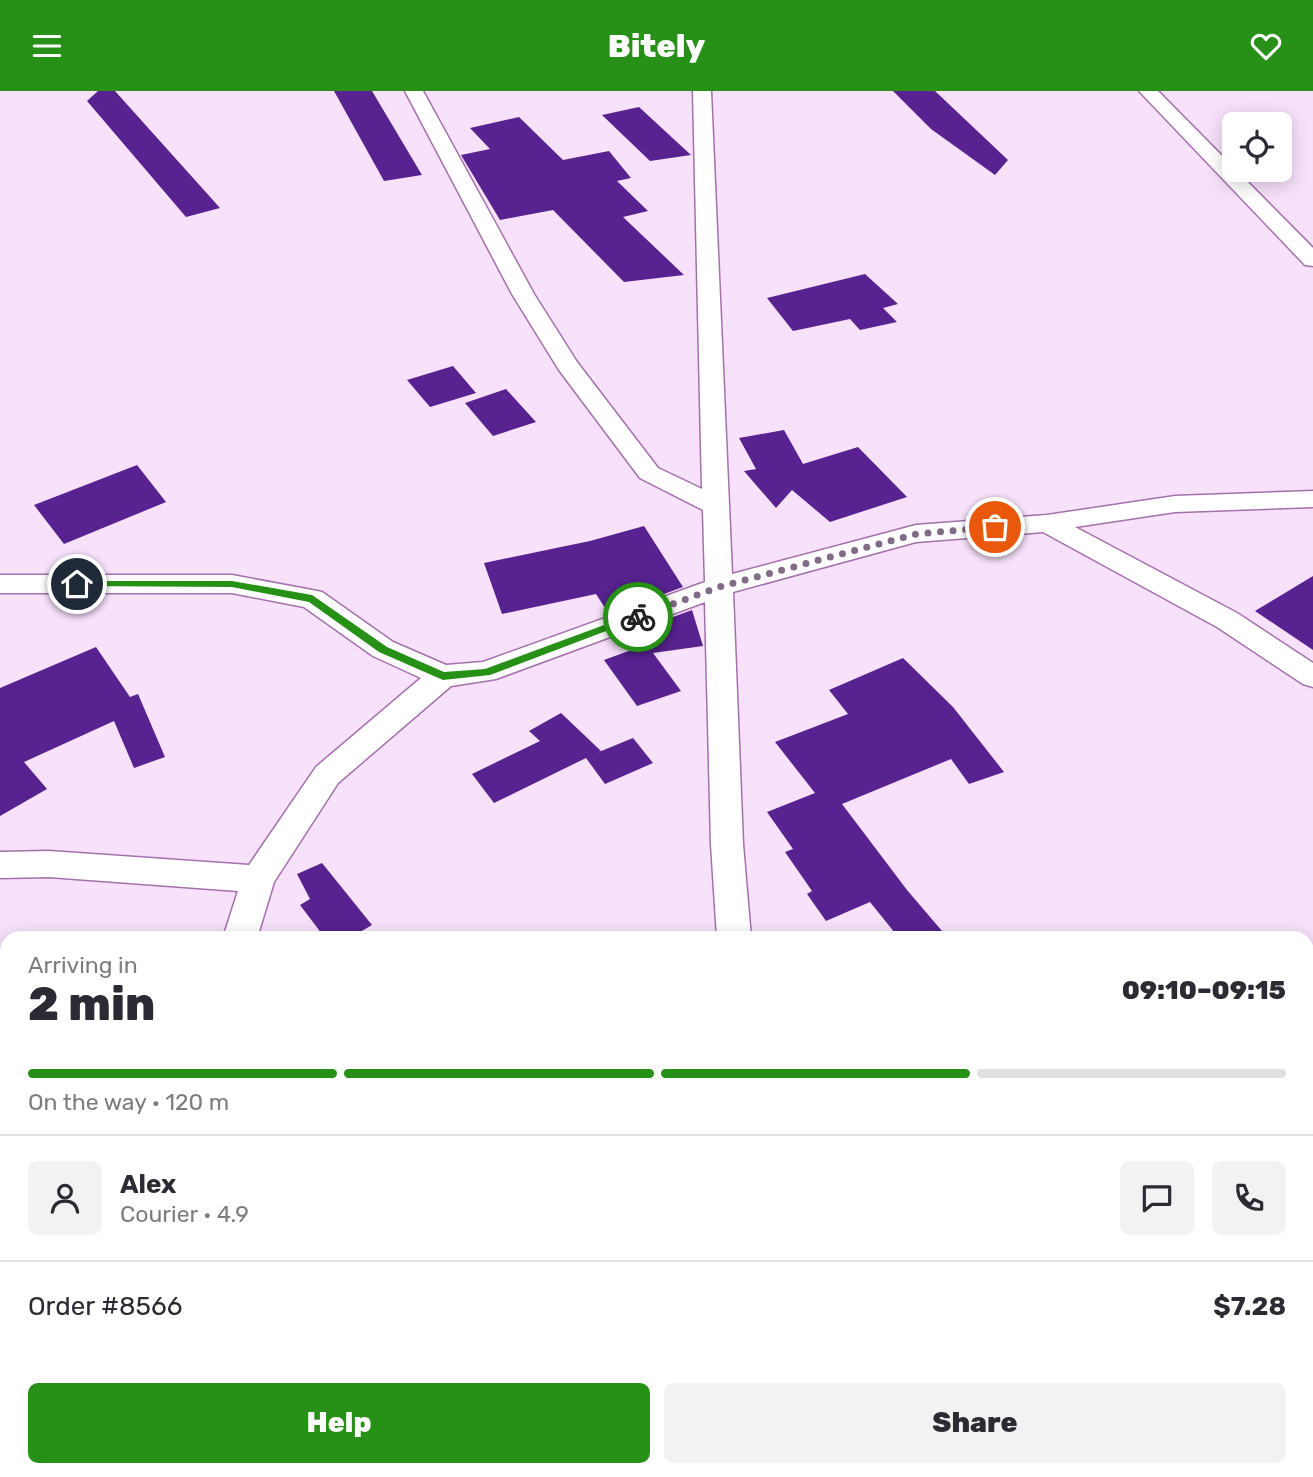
<!DOCTYPE html>
<html lang="en">
<head>
<meta charset="utf-8">
<style>
  :root { --surface:#fff; --page:#f2f2f3; --text:#2b2b33; --muted:#7c7c81; --line:#e1e1e2; --accent:#279117 }
  body { margin:0; font-family:Rubik,sans-serif; background:var(--page); color:var(--text); height:100vh; display:flex; flex-direction:column; font-size:26px; white-space:nowrap }
  * { box-sizing:border-box; margin:0 }
  p { font-size:23px; color:var(--muted) }
  .icon { flex:none; width:38px; height:38px; fill:none; stroke:currentColor; stroke-width:2; stroke-linecap:round; stroke-linejoin:round }
  .map { position:relative; flex:1; overflow:hidden }
  .side { position:absolute; left:0px; top:840px; width:1314px; height:546px; display:flex; flex-direction:column; background:var(--surface); border-radius:21px 21px 0 0; box-shadow:0 4px 18px #0003 }
  .side>* { flex:none }
  .controls { position:absolute; left:1222px; top:21px; display:grid; gap:14px }
  .controls a { display:grid; place-items:center; width:70px; height:70px; border-radius:10px; background:var(--surface); box-shadow:0 4px 18px #0003; font-size:35px }
  .pin { position:absolute; display:grid; place-items:center; width:60px; height:60px; color:#fff; margin:-30px; border:4px solid #fff; border-radius:50%; box-shadow:0 2px 7px #0007 }
  .courier { position:absolute; display:grid; place-items:center; width:70px; height:70px; margin:-35px; border:5px solid #279117; border-radius:50%; background:#fff; color:#222; box-shadow:0 2px 9px #0007 }
  .head em { font-style:normal; font-weight:800 }
  .head div { display:flex; flex-direction:column-reverse }
  .head { display:flex; align-items:center; justify-content:space-between; height:119px; padding:0 28px }
  h1 { font-size:46px; font-weight:800; line-height:52px }
  .bar { display:grid; grid-template-columns:repeat(4,1fr); gap:10px 7px; align-content:center; height:84px; padding:0 28px }
  .bar i { height:9px; border-radius:5px; background:var(--line) }
  .bar .selected { background:var(--accent) }
  .bar p { grid-column:span 4 }
  .line { display:flex; align-items:center; gap:18px; padding:0 28px; border-top:2px solid var(--line) }
  .line div { flex:1 }
  .round { display:grid; place-items:center; flex:none; width:74px; height:74px; border-radius:10px; background:var(--page) }
  .action { display:flex; gap:14px; margin-top:auto; padding:14px 28px }
  .action a { flex:1; height:80px; border-radius:10px; background:var(--accent); color:#fff; font-size:28px; font-weight:800; line-height:80px; text-align:center }
  .action a+a { background:var(--page); color:var(--text) }
  header { display:flex; justify-content:space-between; align-items:center; height:91px; padding:0 28px; background:var(--accent); color:#fff; font-size:32px; font-weight:800 }
  .map>svg:first-child { display:block }
  .building { fill:#582290 }
  .lines { fill:none; stroke-linecap:round; stroke-linejoin:round }
  .minor-casing { stroke:#a471ad; stroke-width:3 }
  .minor { fill:#fff; fill-rule:evenodd }
  .route { fill:#279117 }
  .done { stroke:#816c85; stroke-width:7; stroke-dasharray:0 12.6 }
</style>
</head>
<body>
<header><svg class="icon" aria-label="menu" viewBox="0 0 24 24"><path d="M4 6h16M4 12h16M4 18h16"/></svg>Bitely<svg class="icon" aria-label="heart" viewBox="0 0 24 24"><path d="M12 20l-8-8c-3-5 5-10 8-4 3-6 11-1 8 4z"/></svg></header>
<div class="map">
<svg width="1313" height="1386" viewBox="0 0 1313 1386">
  <rect width="100%" height="100%" fill="#f7e1fb"/>
  <!-- building -->
  <path class="building" d="M98,0H115L220,117L186,126L87,10Z
    M334,0H372L422,84L384,90Z
    M893,0H935L1008,69L995,84L931,38Z
    M639,16L691,64L650,70L602,24Z
    M519,26L563,69L609,60L631,87L617,90L648,120L623,126L684,184L624,191L553,119L500,129L461,64L490,58L470,37Z
    M865,183L898,213L883,217L897,231L860,239L850,228L793,240L767,207Z
    M453,275L476,302L430,316L407,289Z
    M506,298L536,331L493,345L465,312Z
    M784,339L803,373L858,356L907,406L830,431L792,399L776,417L744,380L756,378L739,347Z
    M137,374L166,411L64,453L34,414Z
    M644,435L683,496L609,523L596,503L502,523L484,472L590,450Z
    M1313,485V559L1255,520Z
    M692,519L703,555L653,562L681,600L637,615L604,569L634,558L624,544Z
    M96,556L130,606L138,603L165,666L134,677L114,630L24,671L47,698L0,725V597Z
    M903,567L953,616L1004,681L969,693L951,668L842,713L907,799L948,847H899L870,811L826,830L807,803L812,800L785,761L793,758L767,721L815,702L775,651L848,623L829,599Z
    M561,622L601,660L594,663L633,647L653,672L605,693L586,667L494,712L472,683L540,650L529,640Z
    M322,772L372,834L350,847H325L300,814L310,808L297,783Z"/>
  <g class="lines">
    <defs>
      <path id="minor" d="M405,0H423L534,203L577,271L658,377L702,398L693,0H711L732,483L916,434L1047,424L1175,405L1313,400V416L1175,421L1075,436L1237,522L1313,572V596L1303,593L1217,536L1043,441L916,451L733,501L743,753L751,847H717L711,753L705,511L496,588L451,595L338,692L274,791L257,847H223L238,800L49,786L0,787V761L49,760L249,774L316,676L421,587L373,565L304,516L232,502H0V484H232L312,499L322,501L393,551L446,574L483,571L705,491L703,419L640,387L559,279L512,203Z
        M1139,0H1158L1313,157V175L1305,174Z
        M1313,1045V1085L1307,1087V1047Z
        M77,1379H121L119,1386H75Z
        M750,1379H794L795,1386H751Z
        M994,1379H1043L1040,1386H992Z"/>
    </defs>
    <!-- minor casing -->
    <use href="#minor" class="minor-casing"/>
    <!-- minor -->
    <use href="#minor" class="minor"/>
  </g>
  <!-- route -->
  <path class="route" d="M77,490H232L312,504L387,556L444,581L485,578L634,523L643,526L490,584L443,589L379,561L309,511L232,496L74,495V491Z"/>
  <g class="lines">
    <!-- done -->
    <path class="done" d="M638,526L719,496L916,443L995,436"/>
  </g>
</svg>
<div class="controls">
<a><svg class="icon" aria-label="locate" viewBox="0 0 24 24"><circle cx="12" cy="12" r="6"/><path d="M12 2v4M12 18v4M2 12h4M18 12h4"/></svg></a>
</div>
<div class="pin" style="left:995px;top:436px;background:#ea580c"><svg class="icon" aria-label="bag" viewBox="0 0 24 24"><path d="M5 8h14l-1 12H6zM9 8a3 3 0 0 1 6 0"/></svg></div>
<div class="pin" style="left:77px;top:493px;background:#1f2937"><svg class="icon" aria-label="home" viewBox="0 0 24 24"><path d="M3 11l9-7 9 7M6 9v11h12V9"/></svg></div>
<div class="courier" style="left:638px;top:526px"><svg class="icon" aria-label="bike" viewBox="0 0 24 24"><circle cx="6" cy="16" r="4"/><circle cx="18" cy="16" r="4"/><path d="M6 16l4-8h5l3 8M10 8l3 8H6M13 5h3"/></svg></div>
<section class="side">
<div class="head"><div><h1>2 min</h1><p>Arriving in</p></div><em>09:10–09:15</em></div>
<div class="bar"><i class="selected"></i><i class="selected"></i><i class="selected"></i><i></i><p>On the way · 120 m</p></div>
<div class="line" style="height:126px"><a class="round"><svg class="icon" aria-label="person" viewBox="0 0 24 24"><circle cx="12" cy="8" r="4"/><path d="M4 21q1-7 8-7t8 7"/></svg></a><div><b>Alex</b><p>Courier · 4.9</p></div><a class="round"><svg class="icon" aria-label="chat" viewBox="0 0 24 24"><path d="M4 5h16v11H9l-5 4z"/></svg></a><a class="round"><svg class="icon" aria-label="phone" viewBox="0 0 24 24"><path d="M5 4h4l2 5-3 2q2 4 5 5l2-3 5 2v4C11 20 4 13 5 4z"/></svg></a></div>
<div class="line" style="height:91px"><div>Order #8566</div><b>$7.28</b></div>
<div class="action"><a>Help</a><a>Share</a></div>
</section>
</div>
</body>
</html>
